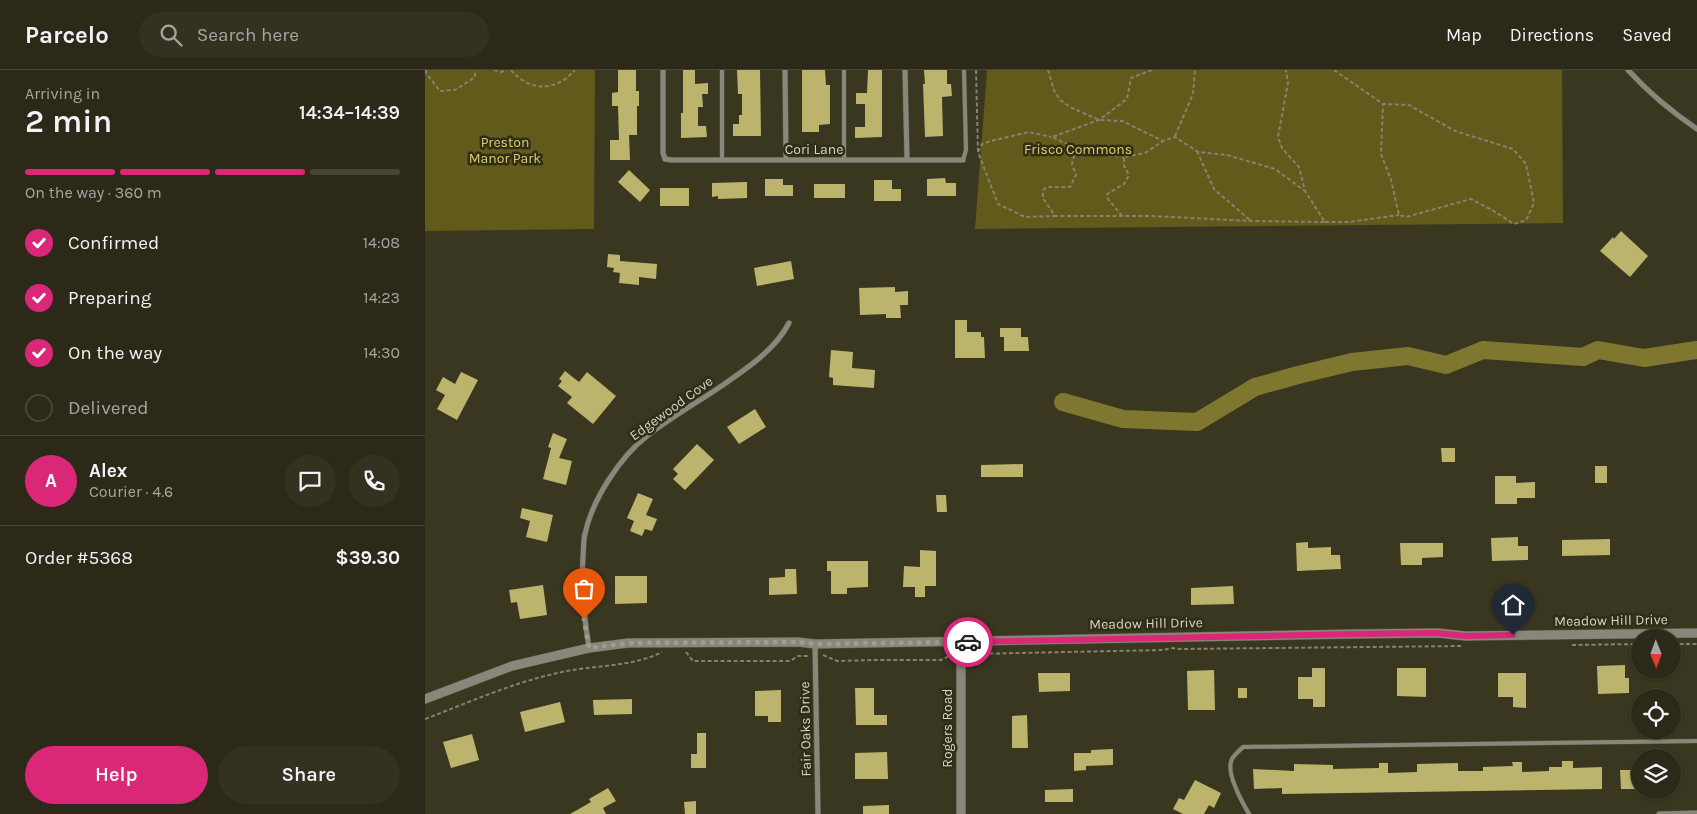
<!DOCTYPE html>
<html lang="en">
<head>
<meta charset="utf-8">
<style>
  :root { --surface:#2c2918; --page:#343121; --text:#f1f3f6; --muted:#a6a6a2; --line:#484537; --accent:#db2777 }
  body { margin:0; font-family:Karla,sans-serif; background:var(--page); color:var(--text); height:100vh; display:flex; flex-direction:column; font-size:19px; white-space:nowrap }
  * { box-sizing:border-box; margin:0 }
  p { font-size:16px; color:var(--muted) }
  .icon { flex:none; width:28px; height:28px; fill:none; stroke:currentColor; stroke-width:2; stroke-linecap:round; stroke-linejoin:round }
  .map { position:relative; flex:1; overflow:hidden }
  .side { display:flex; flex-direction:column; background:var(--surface); width:425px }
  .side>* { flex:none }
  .needle { width:32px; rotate:179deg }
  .controls { position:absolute; left:1206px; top:559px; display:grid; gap:10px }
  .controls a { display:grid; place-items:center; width:50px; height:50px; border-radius:50%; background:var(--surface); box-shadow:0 1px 4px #0004,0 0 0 1px var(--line); font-size:25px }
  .pin { position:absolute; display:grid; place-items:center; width:42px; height:42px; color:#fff; margin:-51px -21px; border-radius:50% 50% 50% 0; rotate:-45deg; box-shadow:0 0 5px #0007 }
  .pin .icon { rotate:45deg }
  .courier { position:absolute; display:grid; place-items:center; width:50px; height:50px; margin:-25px; border:4px solid #db2777; border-radius:50%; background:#fff; color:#222; box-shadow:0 1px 6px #0007 }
  .headline em { font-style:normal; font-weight:600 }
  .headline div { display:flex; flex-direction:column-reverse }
  .headline { display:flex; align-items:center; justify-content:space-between; height:85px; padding:0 25px }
  h1 { font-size:32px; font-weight:600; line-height:38px }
  .bar { display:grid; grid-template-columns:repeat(4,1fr); gap:8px 5px; align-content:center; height:60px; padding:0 25px }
  .bar i { height:6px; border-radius:4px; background:var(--line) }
  .bar .current { background:var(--accent) }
  .bar p { grid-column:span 4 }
  .line { display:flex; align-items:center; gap:12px; padding:0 25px; border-top:1px solid var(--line) }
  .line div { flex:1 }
  .round { display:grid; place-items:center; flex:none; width:52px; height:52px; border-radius:26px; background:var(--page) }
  ol { padding:0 25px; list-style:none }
  li { display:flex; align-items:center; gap:15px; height:55px }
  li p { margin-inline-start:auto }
  li .icon { padding:5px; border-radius:50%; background:var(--accent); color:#fff; stroke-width:4 }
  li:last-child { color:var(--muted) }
  li i { width:28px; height:28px; border:2px solid var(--line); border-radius:50% }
  .primary-button { display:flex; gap:10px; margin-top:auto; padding:10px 25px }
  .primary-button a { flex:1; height:58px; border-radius:30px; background:var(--accent); color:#fff; font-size:20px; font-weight:600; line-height:58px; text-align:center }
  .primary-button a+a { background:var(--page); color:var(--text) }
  header { display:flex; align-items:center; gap:30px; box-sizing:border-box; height:70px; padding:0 25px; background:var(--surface); border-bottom:1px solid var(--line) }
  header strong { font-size:24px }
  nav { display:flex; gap:28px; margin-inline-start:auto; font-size:18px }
  .search { width:350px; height:45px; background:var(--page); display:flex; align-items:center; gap:12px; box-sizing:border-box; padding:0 18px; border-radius:28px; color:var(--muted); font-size:19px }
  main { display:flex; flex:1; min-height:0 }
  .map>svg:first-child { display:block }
  .green { fill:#615a1a }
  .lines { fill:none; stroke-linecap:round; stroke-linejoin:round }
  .river { stroke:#7f7730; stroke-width:18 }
  .building { fill:#bcb46d }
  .service-casing { stroke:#56533e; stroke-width:5 }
  .minor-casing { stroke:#56533e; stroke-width:6 }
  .tertiary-casing { stroke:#56533e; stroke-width:10 }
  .path { stroke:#858270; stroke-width:2; stroke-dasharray:4 2.5; stroke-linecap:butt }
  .service { stroke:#88877b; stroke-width:4 }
  .minor { stroke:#88877b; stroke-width:5 }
  .tertiary { stroke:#88877b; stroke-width:9 }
  .done { stroke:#9f9d8d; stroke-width:5; stroke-dasharray:0 9 }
  .route { stroke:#db2777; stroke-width:6 }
  .labels { text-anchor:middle; stroke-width:5; stroke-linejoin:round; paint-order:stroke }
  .park-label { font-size:14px; fill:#dbd06c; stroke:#302d16 }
  .street-label { font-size:14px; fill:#d6d4c7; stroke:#302d16 }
</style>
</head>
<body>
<header>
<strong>Parcelo</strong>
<div class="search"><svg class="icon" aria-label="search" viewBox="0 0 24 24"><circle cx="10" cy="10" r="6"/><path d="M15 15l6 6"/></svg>Search here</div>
<nav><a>Map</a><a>Directions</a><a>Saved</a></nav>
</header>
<main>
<section class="side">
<div class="headline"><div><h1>2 min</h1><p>Arriving in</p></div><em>14:34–14:39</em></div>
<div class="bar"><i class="current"></i><i class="current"></i><i class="current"></i><i></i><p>On the way · 360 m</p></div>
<ol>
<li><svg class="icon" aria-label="check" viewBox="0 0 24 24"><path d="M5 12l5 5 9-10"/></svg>Confirmed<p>14:08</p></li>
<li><svg class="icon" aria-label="check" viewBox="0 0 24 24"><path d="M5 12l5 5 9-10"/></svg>Preparing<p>14:23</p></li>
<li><svg class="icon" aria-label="check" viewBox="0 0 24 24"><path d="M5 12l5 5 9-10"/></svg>On the way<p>14:30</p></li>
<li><i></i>Delivered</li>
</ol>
<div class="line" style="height:90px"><b class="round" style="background:var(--accent);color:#fff">A</b><div><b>Alex</b><p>Courier · 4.6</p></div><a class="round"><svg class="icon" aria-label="chat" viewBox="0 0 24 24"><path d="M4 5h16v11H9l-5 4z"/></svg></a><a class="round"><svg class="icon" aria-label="phone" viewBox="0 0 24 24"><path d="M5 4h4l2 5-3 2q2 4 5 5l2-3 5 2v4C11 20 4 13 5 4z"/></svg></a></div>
<div class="line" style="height:65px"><div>Order #5368</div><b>$39.30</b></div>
<div class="primary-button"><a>Help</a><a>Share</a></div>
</section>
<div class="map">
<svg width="1272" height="744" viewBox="0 0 1272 744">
  <rect width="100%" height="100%" fill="#3a3720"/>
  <!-- green -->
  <path class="green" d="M0,0H170L169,159L0,161Z
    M562,0H1137L1138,153L550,159Z"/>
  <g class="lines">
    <!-- river -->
    <path class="river" d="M638,332L698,349L772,352L830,317L873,305L927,292L983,286L1021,295L1058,280L1158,287L1173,280L1219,288L1272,280"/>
  </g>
  <!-- building -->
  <path class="building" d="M193,0H211V21H214V36H212V65H204L205,90H185V70H194L193,36H187V23L193,22Z
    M258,0H270V14L283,13V24H277L278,37H273V56H281L282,67L256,68V43H258Z
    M312,0H335L336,66H308V54H314V45H317V24H313Z
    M377,0H400L401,15H405V54L394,55V62H377Z
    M443,0H457V67L430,68V57H440V34H431V23H442Z
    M499,0H522V14H526L527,26L517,27L518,66L500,67L498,14H500Z
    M204,100L225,120L215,132L193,112Z
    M520,108L521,113H531V126H502V109Z
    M340,109H358V115H368V126H340Z
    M449,110H467V119H476V131H449Z
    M322,112V128L293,129V126L287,127V113Z
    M389,114H420V128H389Z
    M235,118H264V136H235Z
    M1196,161L1223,186L1205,207L1175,181L1188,167L1189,169Z
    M183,184L195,185V191L232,194L231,209L214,207V215L194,213L195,203L188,202L189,198L182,197Z
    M366,191L369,209L332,216L329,198Z
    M470,217V222L483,221V235H475L476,248H461V244L435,245L434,218Z
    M530,250H542V262H556V267H559L560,288H530Z
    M575,258H596V267H603L604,281H579V267H575Z
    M406,280L428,282L427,298L450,300L449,318L408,315V308L404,307Z
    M140,301L154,312L162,302L191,326L168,354L142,333L147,327L133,316L137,311L134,309Z
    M36,302L53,310L32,350L12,339L20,325L11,320L18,307L30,314Z
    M330,339L341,357L314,374L302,357Z
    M128,363L142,369L134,388L147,391L141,415L118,409L126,378L123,377Z
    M272,374L289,390L260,420L248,409L253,404L248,399Z
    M1016,378H1030V392H1017Z
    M598,394V407H556V395Z
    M1170,396H1182V413H1170Z
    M1070,406H1091V413L1110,412V428H1092V434H1070Z
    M213,423L228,429L221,445L232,449L227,461L220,459L217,466L205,461L209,451L202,448Z
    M511,425H521L522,442H512Z
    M97,438L128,445L122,472L101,467L105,451L95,448Z
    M1093,467V476H1103V490L1067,491L1066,468Z
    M1185,469V485L1137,486V470Z
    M883,472V478L906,477V485H915L916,499L872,501L871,473Z
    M975,473H1018V487L997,488V495H976Z
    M495,480L511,481V516H500V527H490V517H478L479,496L495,497Z
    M402,491H443V517L422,518V524H406V501H402Z
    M360,499H371L372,524L344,525V508L360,507Z
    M190,506H222V533L190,534Z
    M118,515L122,545L95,549L92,532L86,533L84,520Z
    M808,516L809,534L766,535V518Z
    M1200,595V608H1204V623L1173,624L1172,596Z
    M887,598H900V637H888V629H873V607H887Z
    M972,598H1001V627L972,626Z
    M789,600L790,640H763L762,601Z
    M613,603H645V621L614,622Z
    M1073,603H1101V638L1088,637V627H1073Z
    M430,618H449V645H462V655H431Z
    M813,618H822V628H813Z
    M356,620V652H343V646H330V621Z
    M207,629V644L169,645L168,630Z
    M135,632L140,652L100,662L95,642Z
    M602,645L603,678H587V646Z
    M272,663H281V698H266V684H272Z
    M47,664L54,690L26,698L18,672Z
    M688,679V695L661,696V700L649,701V683H666V680Z
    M462,682L463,709H430V683Z
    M1137,691H1148V698L1177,697V719L857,724V718L829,719L828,699L869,701V694L908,695V699L954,698V693H963V703L992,702V694L1033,693V701H1058V697L1088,696L1087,692H1097V702L1124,701V697H1137Z
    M1195,700H1214V719H1196Z
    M770,710L796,723L789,738L784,735L779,744H758L748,739L754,728L759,730Z
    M183,718L191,731L178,738L181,744H145L166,732L164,729Z
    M648,719V732H620V720Z
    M271,731V744H260L259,732Z
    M464,735V744H438V736Z"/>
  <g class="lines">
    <defs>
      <path id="service" d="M297,0V90
        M419,0V90
        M538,90L541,80L539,0
        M824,744C817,732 800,702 807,689C809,685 814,681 818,677L1272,671"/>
      <path id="minor" d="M238,0V83L240,89L246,90H538
        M360,0L361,90
        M480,0L482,90
        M1203,0C1224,23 1247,42 1272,59
        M390,574L393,744
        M164,578C159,547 156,518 158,487C159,479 158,471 160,464C167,430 195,387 222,366C246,347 273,332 298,315C322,298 350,280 364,253
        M1234,744L1272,743"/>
      <path id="tertiary" d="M536,572V744
        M0,629L87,596L164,578L203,573L373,572L390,574L928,564L1013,563L1040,566L1272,563"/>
    </defs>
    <!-- service casing -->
    <use href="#service" class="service-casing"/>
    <!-- minor casing -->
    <use href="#minor" class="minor-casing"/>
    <!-- tertiary casing -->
    <use href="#tertiary" class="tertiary-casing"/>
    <!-- path -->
    <path class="path" d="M1,0V3L15,21L30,20L50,7V0
      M69,0L76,2L82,0
      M86,0C105,22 130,22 150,0
      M551,0L553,82L573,134L600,147L630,146
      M623,0L629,20L635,30L645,37L674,50L697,51L738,71L750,67L773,82L802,85L850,99L880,121
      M727,0L706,8L702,29L674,50L627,67L651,78L647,94L651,105L645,117H622L618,120V128L630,146H727L826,151L900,152L880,121L874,97L857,78L853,67L863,13L861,0
      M909,0L958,34L984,35L1030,61L1088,79L1101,94L1109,133L1101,150L1089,154L1067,140L1046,129L981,147L974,145L966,110L956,84L958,34
      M750,66L768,24L770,0
      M652,79L674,84L699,87
      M772,81L789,119L826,151
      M553,82L557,74L566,71L604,62L626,67
      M697,146L683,129L682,124L699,114L704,105L699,96V87L720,83L738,71
      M900,152H924L974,145
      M1248,574H1272
      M1147,575L1215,574
      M261,582L268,591H365L373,586H383
      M545,584L739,580L746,578L756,579L1037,576
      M398,585L412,591L450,590H516L528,584
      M0,649C45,632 89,612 137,602C169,595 208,597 237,582"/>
    <!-- service -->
    <use href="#service" class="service"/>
    <!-- minor -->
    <use href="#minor" class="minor"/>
    <!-- tertiary -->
    <use href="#tertiary" class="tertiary"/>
  </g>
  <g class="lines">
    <!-- done -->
    <path class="done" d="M159,549L164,578L203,573L372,572L390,574L543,572"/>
    <!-- route -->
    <path class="route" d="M543,572L928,564L1012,563L1040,566L1088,565"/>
  </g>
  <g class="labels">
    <!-- park labels -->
    <g class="park-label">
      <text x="80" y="77">Preston<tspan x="80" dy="16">Manor Park</tspan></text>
      <text x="653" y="84">Frisco Commons</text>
    </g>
    <!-- street labels -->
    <g class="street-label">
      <text x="389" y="84">Cori Lane</text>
      <text transform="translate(246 338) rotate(-36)" y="5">Edgewood Cove</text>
      <text transform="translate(1186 550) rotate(-1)" y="5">Meadow Hill Drive</text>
      <text transform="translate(721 553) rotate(-1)" y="5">Meadow Hill Drive</text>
      <text transform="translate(522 658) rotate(-90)" y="5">Rogers Road</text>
      <text transform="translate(380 659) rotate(-91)" y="5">Fair Oaks Drive</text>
    </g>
  </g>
</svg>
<div class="controls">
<a><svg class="needle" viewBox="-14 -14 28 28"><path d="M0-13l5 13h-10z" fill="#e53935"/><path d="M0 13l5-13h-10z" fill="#a6a6a2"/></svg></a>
<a><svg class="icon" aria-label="locate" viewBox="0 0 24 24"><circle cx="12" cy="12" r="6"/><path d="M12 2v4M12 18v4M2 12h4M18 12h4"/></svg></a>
<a><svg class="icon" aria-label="layers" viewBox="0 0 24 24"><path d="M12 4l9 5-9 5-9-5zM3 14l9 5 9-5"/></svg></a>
</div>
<div class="pin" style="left:159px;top:549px;background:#ea580c"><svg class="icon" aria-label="bag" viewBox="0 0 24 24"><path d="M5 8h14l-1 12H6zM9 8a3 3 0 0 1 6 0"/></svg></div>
<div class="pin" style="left:1088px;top:565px;background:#1f2937"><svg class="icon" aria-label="home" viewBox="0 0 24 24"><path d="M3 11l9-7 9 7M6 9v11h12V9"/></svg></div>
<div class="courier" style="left:543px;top:572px"><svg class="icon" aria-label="car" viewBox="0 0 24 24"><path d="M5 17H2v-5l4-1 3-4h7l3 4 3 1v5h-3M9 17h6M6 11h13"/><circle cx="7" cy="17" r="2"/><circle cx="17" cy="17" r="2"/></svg></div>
</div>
</main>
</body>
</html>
